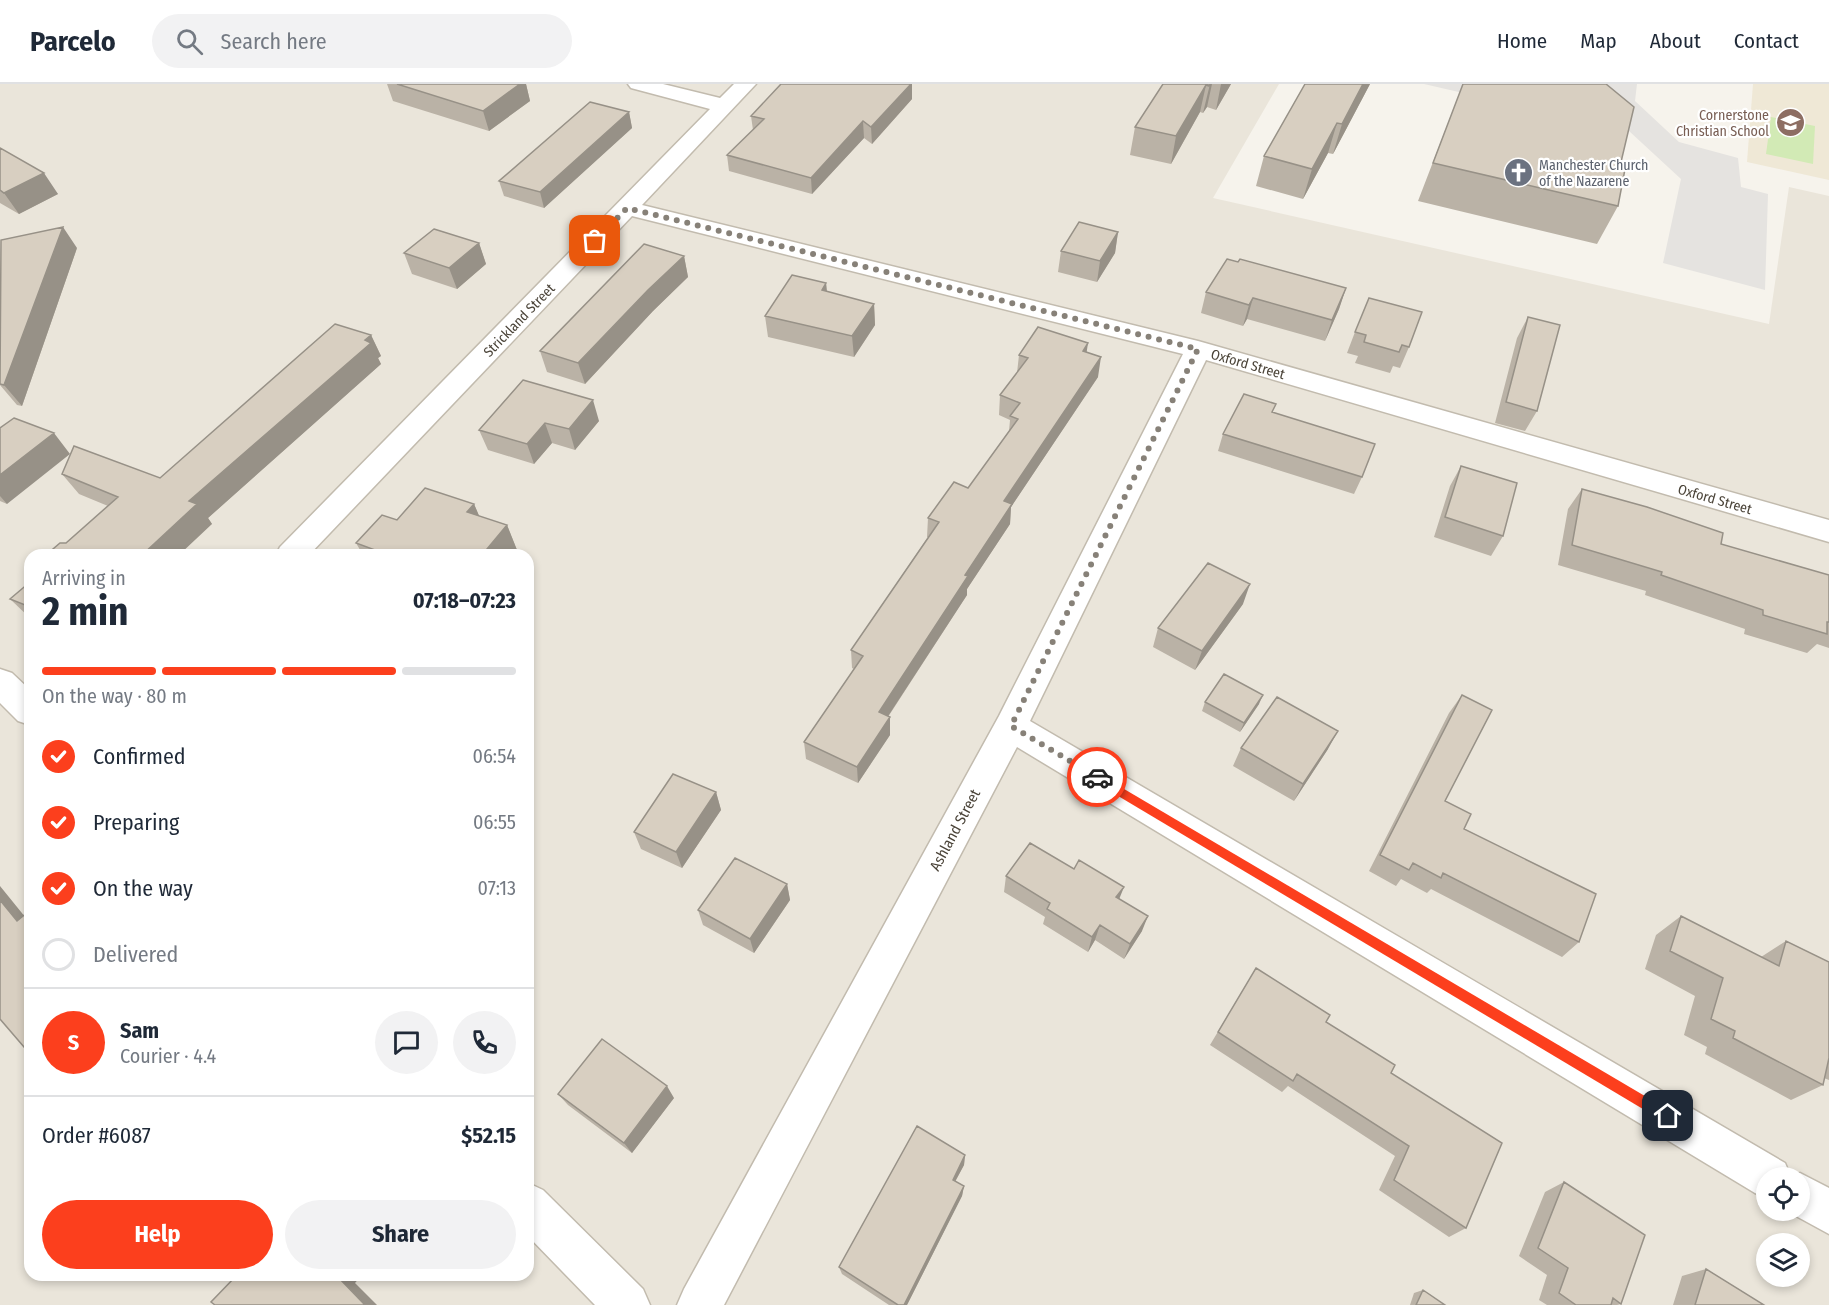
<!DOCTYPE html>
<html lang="en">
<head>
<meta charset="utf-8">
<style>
  :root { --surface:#fff; --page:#f2f2f3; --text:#1f2937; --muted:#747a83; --line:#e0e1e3; --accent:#fc3f1d }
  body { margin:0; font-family:"Fira Sans Condensed",sans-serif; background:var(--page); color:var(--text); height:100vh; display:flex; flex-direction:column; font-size:22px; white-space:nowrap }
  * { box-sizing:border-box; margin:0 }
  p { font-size:20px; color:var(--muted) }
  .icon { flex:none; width:33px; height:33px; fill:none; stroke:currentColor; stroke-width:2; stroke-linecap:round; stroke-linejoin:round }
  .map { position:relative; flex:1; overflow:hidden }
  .drawer { position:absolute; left:24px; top:465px; width:510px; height:732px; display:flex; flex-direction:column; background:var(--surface); border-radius:18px; box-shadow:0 3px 9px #0003 }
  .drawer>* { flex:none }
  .tools { position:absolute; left:1756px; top:1083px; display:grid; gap:12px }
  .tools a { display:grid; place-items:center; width:54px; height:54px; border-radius:50%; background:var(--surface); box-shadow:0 3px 9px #0003; font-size:30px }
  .pin { position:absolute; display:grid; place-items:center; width:51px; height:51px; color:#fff; margin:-26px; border-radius:12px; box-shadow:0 3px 9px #0006 }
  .courier { position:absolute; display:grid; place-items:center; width:60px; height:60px; margin:-30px; border:4px solid #fc3f1d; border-radius:50%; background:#fff; color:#222; box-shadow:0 2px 8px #0007 }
  .headline em { font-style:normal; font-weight:700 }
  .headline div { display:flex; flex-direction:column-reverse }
  .headline { display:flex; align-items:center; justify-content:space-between; height:102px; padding:0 18px }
  h1 { font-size:39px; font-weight:700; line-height:45px }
  .bar { display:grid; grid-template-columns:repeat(4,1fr); gap:9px 6px; align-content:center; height:72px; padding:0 18px }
  .bar i { height:8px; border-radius:4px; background:var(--line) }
  .bar .active { background:var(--accent) }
  .bar p { grid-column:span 4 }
  .line { display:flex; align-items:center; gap:15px; padding:0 18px; border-top:2px solid var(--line) }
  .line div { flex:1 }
  .round { display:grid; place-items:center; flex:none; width:63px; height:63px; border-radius:32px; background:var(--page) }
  ol { padding:0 18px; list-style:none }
  li { display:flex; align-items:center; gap:18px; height:66px }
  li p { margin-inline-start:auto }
  li .icon { padding:6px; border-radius:50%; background:var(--accent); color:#fff; stroke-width:4 }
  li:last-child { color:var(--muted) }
  li i { width:33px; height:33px; border:3px solid var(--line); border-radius:50% }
  .cta { display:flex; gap:12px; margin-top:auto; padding:12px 18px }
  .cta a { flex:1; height:69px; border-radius:36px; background:var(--accent); color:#fff; font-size:24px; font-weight:700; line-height:69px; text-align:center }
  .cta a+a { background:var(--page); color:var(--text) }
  header { display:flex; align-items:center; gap:36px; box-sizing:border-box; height:84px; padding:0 30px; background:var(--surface); border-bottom:2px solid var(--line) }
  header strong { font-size:28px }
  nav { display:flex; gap:33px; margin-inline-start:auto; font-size:21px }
  .search { width:420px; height:54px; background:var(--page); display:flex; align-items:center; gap:15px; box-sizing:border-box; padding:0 21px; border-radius:33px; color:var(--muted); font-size:22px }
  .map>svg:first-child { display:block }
  .residential { fill:#eae5da; fill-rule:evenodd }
  .education { fill:#efe8d6 }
  .green { fill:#d2eab5 }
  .parking { fill:#e5e3e0 }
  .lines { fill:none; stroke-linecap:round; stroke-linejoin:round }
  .minor-casing { stroke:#c2bbae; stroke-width:3 }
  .minor { fill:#fff; fill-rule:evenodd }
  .wall { fill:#bab2a6 }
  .shaded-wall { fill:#979187 }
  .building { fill:#d8cfc1; stroke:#979187; stroke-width:1.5 }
  .route { fill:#fc3f1d }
  .done { stroke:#878178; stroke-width:6; stroke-dasharray:0 10.8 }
  .labels { text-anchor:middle; stroke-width:4.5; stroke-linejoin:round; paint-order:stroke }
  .far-education-label { font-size:14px; fill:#785e54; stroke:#fff; text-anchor:end }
  .far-worship-label { font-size:14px; fill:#5b616d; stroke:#fff; text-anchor:start }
  .far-street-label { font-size:14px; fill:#4b4439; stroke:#fff }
  .street-label { font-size:15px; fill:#4b4439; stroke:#fff }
</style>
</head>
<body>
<header>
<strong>Parcelo</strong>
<div class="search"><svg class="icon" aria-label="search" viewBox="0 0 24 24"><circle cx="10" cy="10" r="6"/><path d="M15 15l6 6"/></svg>Search here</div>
<nav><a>Home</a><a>Map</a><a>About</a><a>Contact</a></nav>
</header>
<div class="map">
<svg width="1829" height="1221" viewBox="0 0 1829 1221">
  <rect width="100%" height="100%" fill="#f6f3ec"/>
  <!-- residential -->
  <path class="residential" d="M0,0H1279L1213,114L1769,240L1789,103L1829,112V1221H0ZM30,471H528V1191H30ZM1767,1094H1800V1126H1767ZM1767,1160H1800V1192H1767Z"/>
  <!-- education -->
  <path class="education" d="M1753,0H1829V96L1747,78Z"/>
  <!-- green -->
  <path class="green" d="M1771,33L1815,42L1813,80L1766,70Z"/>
  <!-- parking -->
  <path class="parking" d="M1424,0H1637L1635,17L1679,58L1738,74L1741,103L1768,110L1765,206L1663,179L1681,95L1629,47Z"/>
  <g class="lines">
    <defs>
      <path id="minor" d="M628,0H663L720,14L734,0H756L642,121L1198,257L1829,436V458L1206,276L1030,637L1785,1079L1791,1093L1800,1089L1829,1104V1150L1785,1126H1800V1094H1767V1114L1755,1109L1017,663L724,1221H677L684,1205L999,632L1183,270L632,132L309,471H276L280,463L710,25L631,4Z
        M0,585L12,589L30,606V641L18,637L0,619Z
        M528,1099L543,1106L643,1205L650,1221H595L528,1152Z"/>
    </defs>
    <!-- minor casing -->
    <use href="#minor" class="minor-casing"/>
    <!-- minor -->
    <use href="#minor" class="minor"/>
  </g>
  <!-- wall -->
  <path class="wall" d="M387,0H526L530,17L489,47L393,17Z
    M1163,0H1231L1216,26L1207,23L1203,29L1200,28L1171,80L1130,71L1135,43Z
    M1305,0H1370L1333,70L1328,69L1303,115L1256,102L1264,72Z
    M1463,0L1621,78L1618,122L1597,160L1418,117Z
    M912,15L872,60L864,54L812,110L729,87L727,71L753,46L751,32Z
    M629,28L632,44L544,124L504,112L499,97Z
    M0,64L58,110L19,130L0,119Z
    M1118,148L1115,169L1097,198L1058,188L1061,167Z
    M479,159L486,180L457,205L412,190L404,169Z
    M77,164L22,322L17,321L0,301Z
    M684,172L688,193L653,227L585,300L547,288L540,267Z
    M1238,178L1346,204L1339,225L1325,257L1247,235L1243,242L1201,229L1206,208Z
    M826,199L827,208L874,220L875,241L854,273L768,253L765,232Z
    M1528,233L1537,327L1525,347L1495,339L1517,254Z
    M1355,248L1409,263L1400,284L1393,282L1390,289L1355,279L1358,272L1347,269Z
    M371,251L381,272L378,274L381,280L208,434L212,440L66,459L108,422L79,410L62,390L160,394Z
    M1087,268L1098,293L1011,423L1010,440L967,505V511L888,633L890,651L858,699L806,675L804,658L854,585L852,584L851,566L928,453H927L928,434L968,404L1009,347L1010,336L999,331L1000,311L1017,289L1019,271Z
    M523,296L599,337L575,366L552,359L534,380L488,366L479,346Z
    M1273,329L1362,393L1354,410L1218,367L1223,350Z
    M0,344L7,420L0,417Z
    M1461,382L1503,452L1491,472L1434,453L1450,402Z
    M1582,405L1721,460L1829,491V564L1817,560L1807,569L1744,550L1745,545L1645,511L1646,507L1558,481L1568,425Z
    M474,420L479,432L507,441L519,471H363L356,459L397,436Z
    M30,498V534L10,515Z
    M1243,520L1195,586L1153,563L1158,544Z
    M1462,611L1445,717L1464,745L1579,858L1562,873L1431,805L1427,809L1401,795L1396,802L1369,787L1449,629Z
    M1205,618L1259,620L1240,648L1202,627Z
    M1241,664L1328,665L1294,717L1233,682Z
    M716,708L721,726L682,784L641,765L634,748Z
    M1006,792L1119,815L1142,847L1124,875L1095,856L1088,868L1043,840L1045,833L1004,808Z
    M787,800L790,816L754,869L703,841L698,826Z
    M1681,832L1761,873L1786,857L1829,878V996L1824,994L1823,1001L1791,1016L1705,970L1707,963L1684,951L1695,912L1645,885L1656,851Z
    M1256,884L1326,938L1391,989L1466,1144L1449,1153L1379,1106L1395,1072L1288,1002L1282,1008L1210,961Z
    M558,1010L674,1014L632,1069L568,1021Z
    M965,1071L964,1081L955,1098L964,1102L962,1112L907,1221H889L842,1190L839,1183Z
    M1564,1098L1621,1220L1617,1221H1547L1539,1216L1547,1191L1519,1172L1545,1108Z
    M1706,1185L1764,1221H1673L1682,1192Z
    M1423,1206L1445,1221H1410L1414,1209Z"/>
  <!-- shaded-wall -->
  <path class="shaded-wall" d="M520,0H526L530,17L489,47L483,27Z
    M911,0H912V15L872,60L871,43Z
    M1210,0H1212L1207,23L1203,29Z
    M1221,0H1231L1216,26Z
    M1363,0H1370L1333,70L1342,40Z
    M1206,1L1200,28L1171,80L1176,52Z
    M629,28L632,44L544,124L540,108Z
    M863,37L864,54L812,110L811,94Z
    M1337,39L1328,69L1303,115L1312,85Z
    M44,89L58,110L19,130L4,109Z
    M63,143L77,164L22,322L4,301Z
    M1118,148L1115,169L1097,198L1100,177Z
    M479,159L486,180L457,205L449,184Z
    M684,172L688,193L653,227L585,300L578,279L648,206Z
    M826,199L828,220L822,206Z
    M1346,204L1339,225L1325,257L1332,236Z
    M1253,214L1247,235L1243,242L1249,221Z
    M874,220L875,241L854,273L852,252Z
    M371,251L381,272L378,274L381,280L208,434L212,440L179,471H142L189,417Z
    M1088,259L1085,279L1083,267Z
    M1101,273L1098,293L1011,423L1010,440L967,505V511L879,646V628L965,491L1004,417Z
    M593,316L599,337L575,366L569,345Z
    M545,339L552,359L534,380L527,360Z
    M54,349L70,370L7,420L0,412V391Z
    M474,420L487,450L467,428Z
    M507,441L519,471H482Z
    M1250,500L1243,520L1195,586L1202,567Z
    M1263,611L1259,620L1240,648L1244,639Z
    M890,633V651L858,699L857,683Z
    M1338,647L1328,665L1294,717L1303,700Z
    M716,708L721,726L682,784L676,768Z
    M787,800L790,816L754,869L750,855Z
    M0,802L30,839L17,837L0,816Z
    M1124,803L1118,818L1116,813Z
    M1148,832L1142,847L1124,875L1130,860Z
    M1100,841L1095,856L1088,868L1092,853Z
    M667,1002L674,1014L632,1069L624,1059Z
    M965,1071L964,1081L951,1105L953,1096Z
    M964,1102L962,1112L907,1221H904Z
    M338,1191H362L355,1199L377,1221H365L337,1192Z"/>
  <!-- building -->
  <path class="building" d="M397,0H520L483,27Z
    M781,0H911L871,43L863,37L811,94L727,71L764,35L751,32Z
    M1163,0H1210L1209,2L1206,1L1176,52L1135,43Z
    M1305,0H1363L1342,40L1337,39L1312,85L1264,72Z
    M1463,0H1606L1634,23L1621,78L1626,80L1618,122L1433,79Z
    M590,18L629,28L540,108L499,97Z
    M0,64L44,89L4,109L0,106Z
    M1079,138L1118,148L1100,177L1061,167Z
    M63,143L4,301L0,300L1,156Z
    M434,145L479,159L449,184L404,169Z
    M644,160L684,172L648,206L578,279L540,267Z
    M1227,175L1238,178L1240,175L1346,204L1332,236L1253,214L1249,221L1206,208Z
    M792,191L826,199L822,206L874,220L852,252L765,232Z
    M1369,214L1422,228L1409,263L1402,261L1399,268L1364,258L1366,251L1355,248Z
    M1528,233L1560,241L1537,327L1506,318Z
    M335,240L371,251L365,256L371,259L189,417L197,420L142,471H46L60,459H66L118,413L62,390L74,362L160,394Z
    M1038,243L1088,259L1083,267L1101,273L1004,417L1012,420L965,491L968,492L879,628L890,633L857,683L804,658L863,572L851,566L939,438L928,434L954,398L968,404L1018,335L1010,332L1020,319L1000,311L1028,274L1019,271Z
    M523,296L593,316L569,345L545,339L527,360L479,346Z
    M1244,310L1276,320L1272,328L1375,360L1362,393L1223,350Z
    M14,334L54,349L0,391V344Z
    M1461,382L1517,399L1503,452L1445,433Z
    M425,404L474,420L467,428L507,441L482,471H370L375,466L356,459L382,431L397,436Z
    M1582,405L1647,423L1723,449L1721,460L1829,491V538H1827V550L1763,531V526L1661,491L1662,488L1572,461Z
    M1208,479L1250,500L1202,567L1158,544Z
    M30,498V523L10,515Z
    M1224,590L1263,611L1244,639L1205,618Z
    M1462,611L1492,626L1445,717L1471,730L1464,745L1596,810L1579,858L1443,789L1441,794L1413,779L1409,786L1380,771Z
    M1277,613L1338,647L1303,700L1241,664Z
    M673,690L716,708L676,768L634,748Z
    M1030,759L1074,785L1079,776L1124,803L1116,813L1148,832L1130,860L1100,841L1092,853L1047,825L1050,819L1006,792Z
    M735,774L787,800L750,855L698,826Z
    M0,816L17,837L28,828L30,830V970L0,935Z
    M1681,832L1779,882L1786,857L1829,878V974L1823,1001L1733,954L1735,947L1711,935L1723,894L1670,867Z
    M1256,884L1330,931L1326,938L1395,981L1391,989L1502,1059L1466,1144L1394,1096L1409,1062L1297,990L1293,997L1218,948Z
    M602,955L667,1002L624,1059L558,1010Z
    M30,978V987L25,982Z
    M917,1042L965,1071L953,1096L964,1102L904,1221H898L839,1183Z
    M1564,1098L1645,1151L1621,1220L1613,1214L1611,1221H1576L1559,1209L1568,1184L1538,1164Z
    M1706,1185L1764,1221H1695Z
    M237,1191H338L337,1192L365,1221H215L211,1218Z
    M1423,1206L1445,1221H1416Z"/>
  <!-- route -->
  <path class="route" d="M1097,689L1672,1028V1037H1663L1093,697V690Z"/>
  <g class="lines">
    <!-- done -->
    <path class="done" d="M595,157L627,124L1198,265L1011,642L1097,693"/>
  </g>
  <!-- icons -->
  <defs>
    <symbol id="school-disc" viewBox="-11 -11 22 22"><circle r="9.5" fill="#8d6e63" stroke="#fff"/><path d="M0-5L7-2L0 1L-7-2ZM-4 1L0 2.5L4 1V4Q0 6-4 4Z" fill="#fff"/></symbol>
    <symbol id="church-disc" viewBox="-11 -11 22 22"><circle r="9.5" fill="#6b7280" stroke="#fff"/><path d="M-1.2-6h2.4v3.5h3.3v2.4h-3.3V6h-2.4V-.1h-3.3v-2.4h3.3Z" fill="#fff"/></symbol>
  </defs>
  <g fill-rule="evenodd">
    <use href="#school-disc" x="1774" y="22" width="33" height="33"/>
    <use href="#church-disc" x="1502" y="72" width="33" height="33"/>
  </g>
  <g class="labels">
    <!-- far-education labels -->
    <g class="far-education-label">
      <text x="1769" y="36">Cornerstone<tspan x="1769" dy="16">Christian School</tspan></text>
    </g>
    <!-- far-worship labels -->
    <g class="far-worship-label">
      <text x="1539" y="86">Manchester Church<tspan x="1539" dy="16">of the Nazarene</tspan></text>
    </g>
    <!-- far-street labels -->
    <g class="far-street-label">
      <text transform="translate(519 236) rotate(-46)" y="5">Strickland Street</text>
      <text transform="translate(1248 280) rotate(16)" y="5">Oxford Street</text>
      <text transform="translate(1715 415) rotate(16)" y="5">Oxford Street</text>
    </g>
    <!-- street labels -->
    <g class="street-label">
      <text transform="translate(955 746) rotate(-62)" y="5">Ashland Street</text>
    </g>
  </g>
</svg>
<div class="tools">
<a><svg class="icon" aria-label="locate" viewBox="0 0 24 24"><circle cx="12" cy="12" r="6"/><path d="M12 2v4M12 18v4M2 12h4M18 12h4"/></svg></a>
<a><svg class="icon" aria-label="layers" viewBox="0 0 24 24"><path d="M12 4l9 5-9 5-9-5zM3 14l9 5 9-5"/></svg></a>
</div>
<div class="pin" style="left:595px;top:157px;background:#ea580c"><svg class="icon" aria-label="bag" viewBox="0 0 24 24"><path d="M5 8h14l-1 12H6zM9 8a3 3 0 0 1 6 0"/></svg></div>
<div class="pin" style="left:1668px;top:1032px;background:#1f2937"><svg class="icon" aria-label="home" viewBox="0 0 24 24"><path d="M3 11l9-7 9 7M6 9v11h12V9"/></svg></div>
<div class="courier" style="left:1097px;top:693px"><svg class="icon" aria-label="car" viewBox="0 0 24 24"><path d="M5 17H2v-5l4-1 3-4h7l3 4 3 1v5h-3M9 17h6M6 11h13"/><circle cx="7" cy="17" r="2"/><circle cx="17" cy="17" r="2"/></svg></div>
<section class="drawer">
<div class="headline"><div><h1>2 min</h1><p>Arriving in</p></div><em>07:18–07:23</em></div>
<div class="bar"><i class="active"></i><i class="active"></i><i class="active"></i><i></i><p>On the way · 80 m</p></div>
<ol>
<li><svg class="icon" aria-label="check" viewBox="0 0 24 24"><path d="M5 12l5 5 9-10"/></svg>Confirmed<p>06:54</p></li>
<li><svg class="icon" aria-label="check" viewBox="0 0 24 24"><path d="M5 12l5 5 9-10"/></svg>Preparing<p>06:55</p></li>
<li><svg class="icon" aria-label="check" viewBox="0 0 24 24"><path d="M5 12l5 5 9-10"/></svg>On the way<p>07:13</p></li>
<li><i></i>Delivered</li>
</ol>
<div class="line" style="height:108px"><b class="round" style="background:var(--accent);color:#fff">S</b><div><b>Sam</b><p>Courier · 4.4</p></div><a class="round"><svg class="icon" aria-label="chat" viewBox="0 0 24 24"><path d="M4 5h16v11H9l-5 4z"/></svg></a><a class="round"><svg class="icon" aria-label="phone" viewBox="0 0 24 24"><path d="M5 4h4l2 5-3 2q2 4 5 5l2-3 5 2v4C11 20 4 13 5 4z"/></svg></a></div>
<div class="line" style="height:78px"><div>Order #6087</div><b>$52.15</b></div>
<div class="cta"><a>Help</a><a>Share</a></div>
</section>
</div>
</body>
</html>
